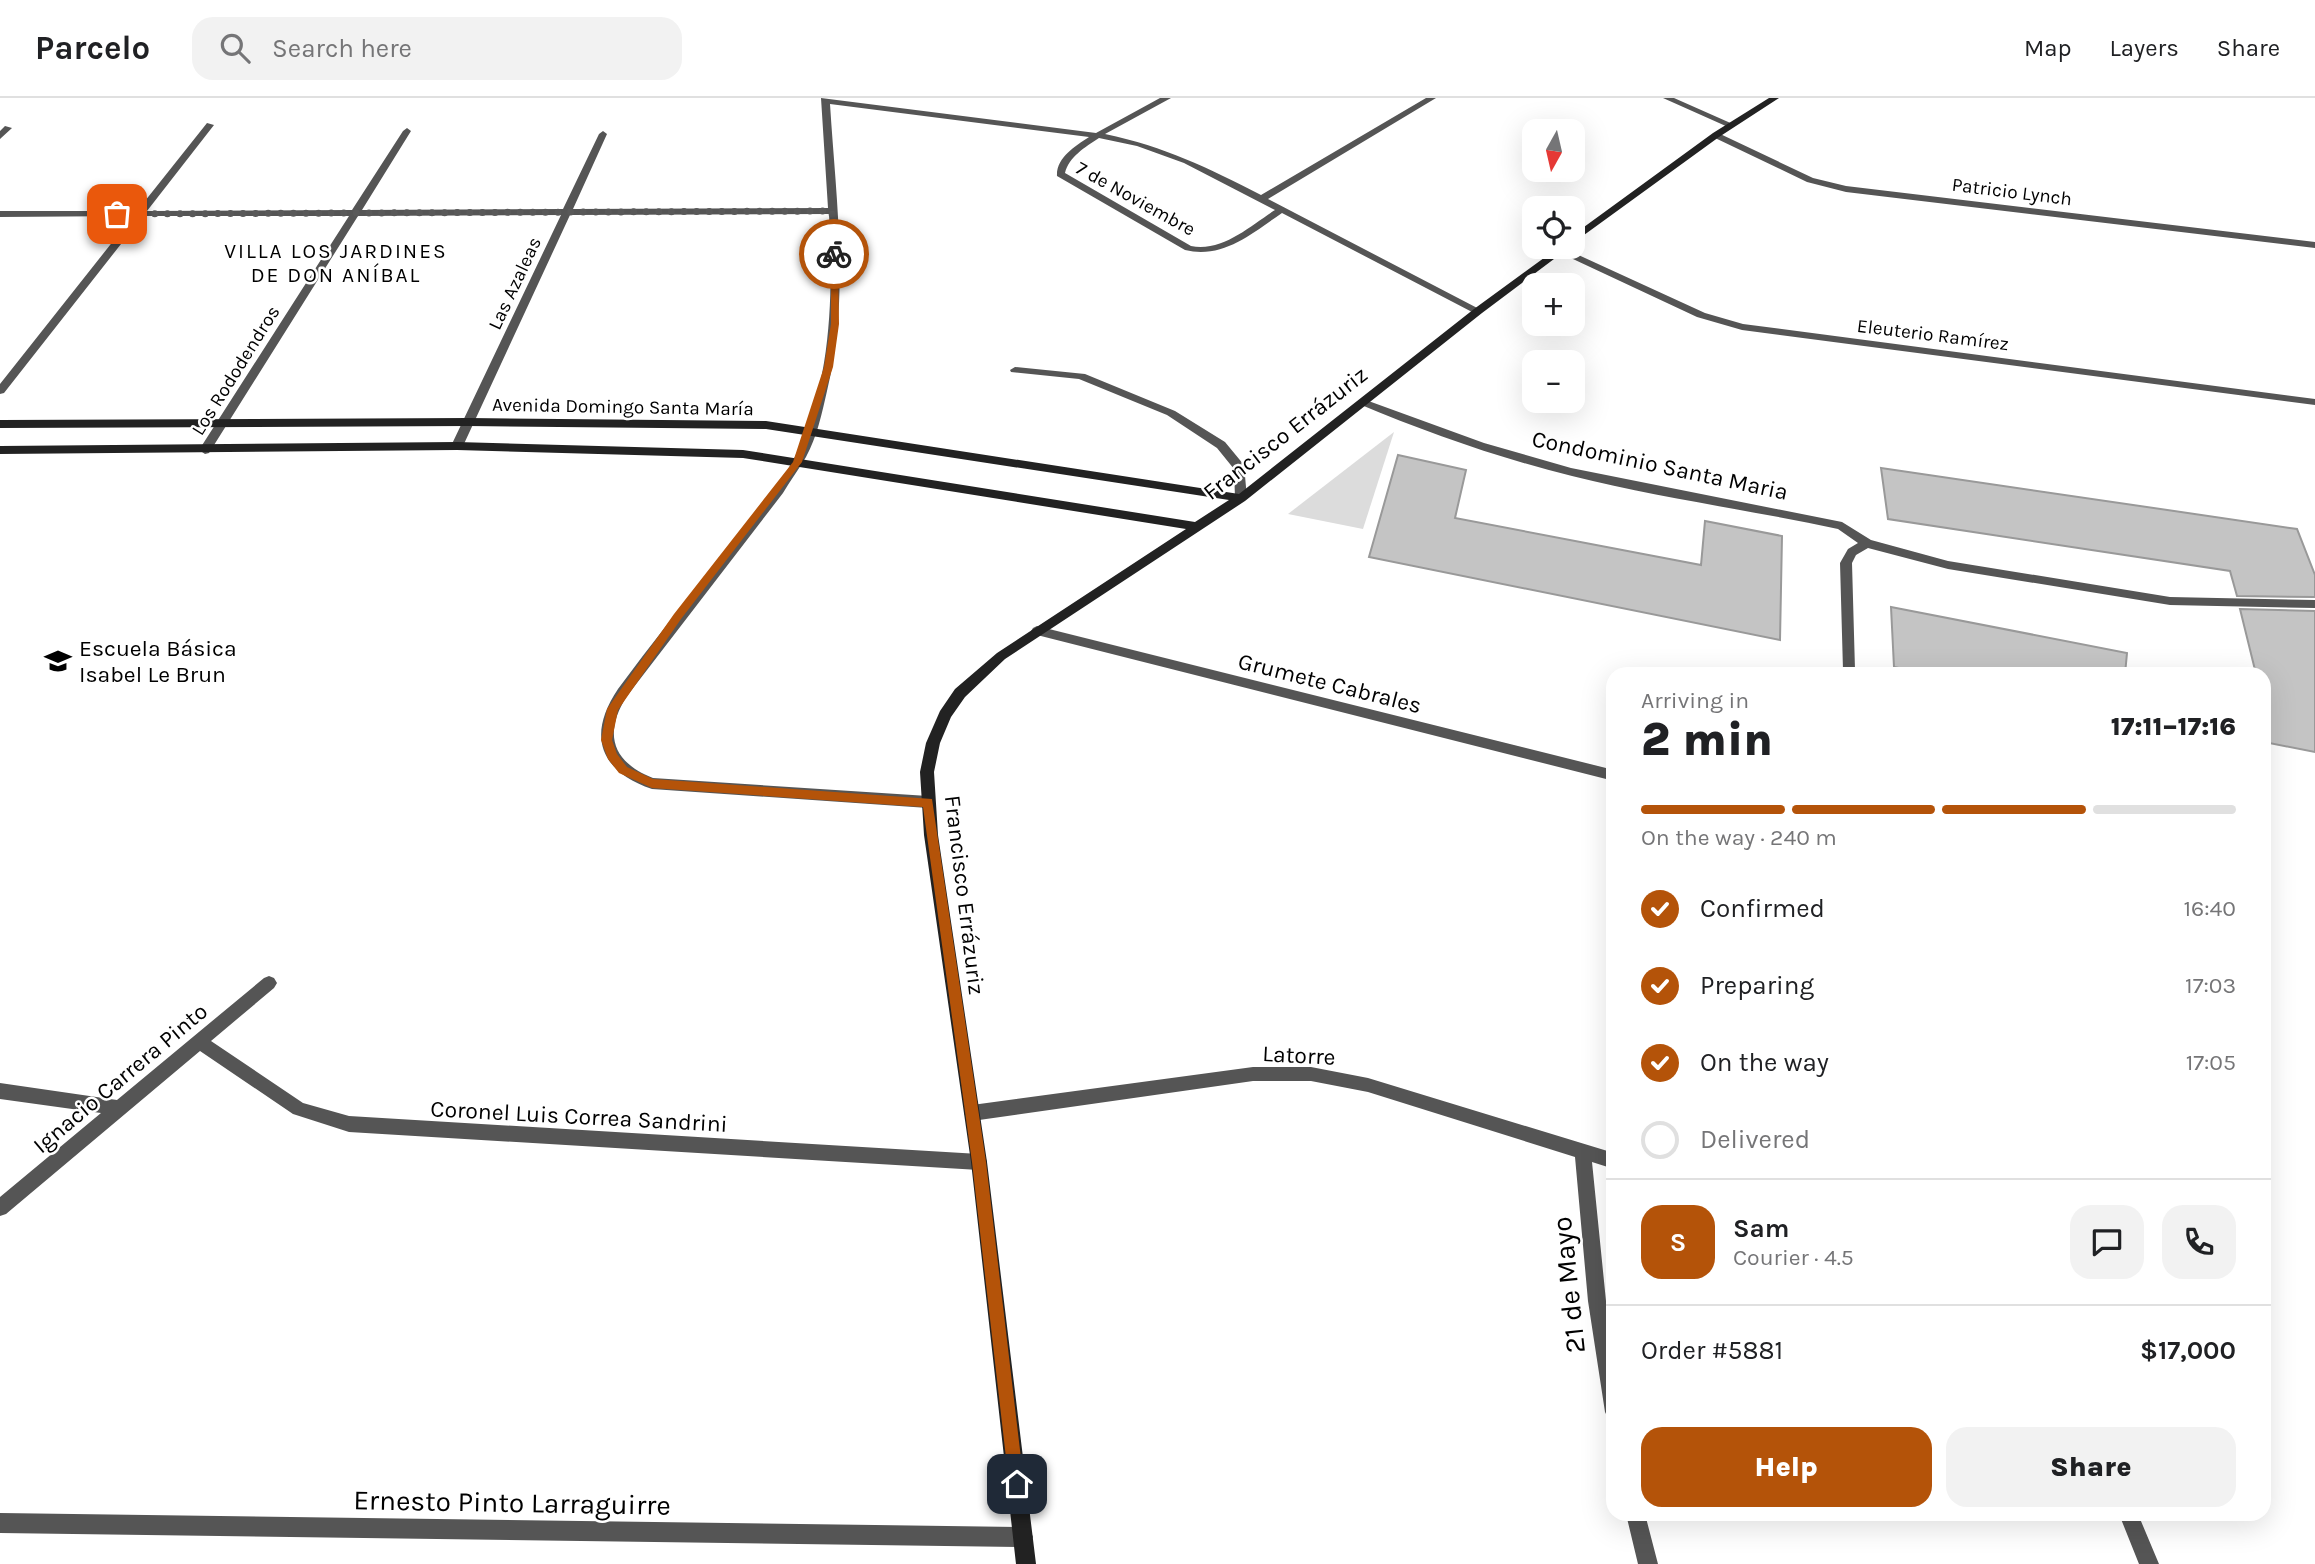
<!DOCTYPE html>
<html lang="en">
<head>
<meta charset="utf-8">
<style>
  :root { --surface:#fff; --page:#f2f2f2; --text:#202124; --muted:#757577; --line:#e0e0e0; --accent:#b45309 }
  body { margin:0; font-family:Karla,sans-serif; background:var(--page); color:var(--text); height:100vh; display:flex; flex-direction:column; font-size:26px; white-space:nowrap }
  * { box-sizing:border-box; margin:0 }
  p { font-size:23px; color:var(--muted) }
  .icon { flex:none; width:38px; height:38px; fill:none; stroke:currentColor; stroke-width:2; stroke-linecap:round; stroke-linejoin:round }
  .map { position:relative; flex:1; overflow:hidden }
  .details { position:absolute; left:1606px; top:569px; width:665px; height:854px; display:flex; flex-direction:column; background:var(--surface); border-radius:21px; box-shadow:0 7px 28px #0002 }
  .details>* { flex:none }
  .needle { width:46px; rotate:188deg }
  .controls { position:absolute; left:1522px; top:21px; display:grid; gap:14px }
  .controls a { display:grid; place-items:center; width:63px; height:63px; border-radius:14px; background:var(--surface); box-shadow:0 7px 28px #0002; font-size:35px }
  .pin { position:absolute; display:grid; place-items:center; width:60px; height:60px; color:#fff; margin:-30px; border-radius:14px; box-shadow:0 4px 10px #0006 }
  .courier { position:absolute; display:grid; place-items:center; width:70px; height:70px; margin:-35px; border:5px solid #b45309; border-radius:50%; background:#fff; color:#222; box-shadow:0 2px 9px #0007 }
  .head em { font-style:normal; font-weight:800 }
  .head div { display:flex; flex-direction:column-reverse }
  .head { display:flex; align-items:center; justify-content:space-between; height:119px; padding:0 35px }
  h1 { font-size:46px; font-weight:800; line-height:52px }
  .bar { display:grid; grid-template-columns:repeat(4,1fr); gap:10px 7px; align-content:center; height:84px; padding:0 35px }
  .bar i { height:9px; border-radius:5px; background:var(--line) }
  .bar .on { background:var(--accent) }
  .bar p { grid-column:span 4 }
  .line { display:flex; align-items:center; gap:18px; padding:0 35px; border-top:2px solid var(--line) }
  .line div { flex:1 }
  .round { display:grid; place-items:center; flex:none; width:74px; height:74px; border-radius:21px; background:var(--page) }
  ol { padding:0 35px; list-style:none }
  li { display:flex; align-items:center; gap:21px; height:77px }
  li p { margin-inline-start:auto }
  li .icon { padding:7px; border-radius:50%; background:var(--accent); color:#fff; stroke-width:4 }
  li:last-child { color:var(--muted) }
  li i { width:38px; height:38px; border:4px solid var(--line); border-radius:50% }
  .primary-button { display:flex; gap:14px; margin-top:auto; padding:14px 35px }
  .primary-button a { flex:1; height:80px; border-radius:21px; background:var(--accent); color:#fff; font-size:28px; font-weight:800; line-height:80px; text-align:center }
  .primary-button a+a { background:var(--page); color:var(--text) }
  header { display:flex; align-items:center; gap:42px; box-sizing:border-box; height:98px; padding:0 35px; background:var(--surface); border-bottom:2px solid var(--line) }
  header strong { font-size:33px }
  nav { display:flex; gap:38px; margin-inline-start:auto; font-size:24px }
  .search { width:490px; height:63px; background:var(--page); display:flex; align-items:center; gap:18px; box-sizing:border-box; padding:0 24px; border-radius:21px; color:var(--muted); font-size:26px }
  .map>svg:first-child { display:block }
  .green { fill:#dcdcdc }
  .building { fill:#c4c4c4; stroke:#999; stroke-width:2 }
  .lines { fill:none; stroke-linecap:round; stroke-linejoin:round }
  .lane { fill:#555; fill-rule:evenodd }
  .street { fill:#555; fill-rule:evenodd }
  .secondary { fill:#222; fill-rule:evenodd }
  .route { fill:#b45309 }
  .done { stroke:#595959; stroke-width:7; stroke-dasharray:0 12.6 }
  .labels { text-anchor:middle; stroke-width:5; stroke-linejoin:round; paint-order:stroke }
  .far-street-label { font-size:19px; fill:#000; stroke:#fff }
  .far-neighbourhood-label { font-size:21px; letter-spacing:2px; fill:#000; stroke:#fff }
  .street-label { font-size:23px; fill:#000; stroke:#fff }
  .poi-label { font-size:23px; fill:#000; stroke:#fff; text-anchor:start }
  .near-street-label { font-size:28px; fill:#000; stroke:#fff }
</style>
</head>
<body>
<header>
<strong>Parcelo</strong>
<div class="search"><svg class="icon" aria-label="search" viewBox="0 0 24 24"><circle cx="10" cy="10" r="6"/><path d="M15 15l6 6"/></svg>Search here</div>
<nav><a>Map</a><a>Layers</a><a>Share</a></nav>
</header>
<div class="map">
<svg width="2315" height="1466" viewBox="0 0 2315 1466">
  <rect width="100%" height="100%" fill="#fff"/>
  <!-- green -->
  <path class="green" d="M1394,334L1363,431L1288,416Z"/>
  <!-- building -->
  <path class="building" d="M1398,357L1466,372L1455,420L1701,467L1705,423L1782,438L1780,542L1369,459Z
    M1881,370L2297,431L2315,477V499L2237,498L2230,473L1888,421Z
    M1891,509L2127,555L2125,576H1927L1894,569Z
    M2240,511L2315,513V654L2264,644V576H2256Z"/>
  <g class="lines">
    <!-- lane -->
    <path class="lane" d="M1015,269L1085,276L1175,313L1225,344L1244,367L1247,400L1241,404L1235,400L1234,371L1217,350L1167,317L1079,281L1011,274L1010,272Z
      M1363,301L1484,345L1571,370L1842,424L1871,442L1948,463L2170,499L2315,502V510L2170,507L1948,471L1868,450L1856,457L1852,465L1855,572L1854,575L1846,576L1843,572L1840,465L1848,451L1858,445L1838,431C1750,412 1660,400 1572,378C1499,360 1428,335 1359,306L1358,304Z"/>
    <!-- street -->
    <path class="street" d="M821,0L1096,35L1160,0H1171L1105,36C1166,49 1206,69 1261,97L1426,0H1436L1268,101L1483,213L1474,215L1282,115C1251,136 1223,161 1185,152L1057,78C1056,60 1075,48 1089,39L830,6C836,102 850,198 827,293C822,315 817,339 806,359C799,371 790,383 783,395L627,598C603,635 612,664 653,680L928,698L933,700L935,704L933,708L928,710L652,691C599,673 587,637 618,591C652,545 687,501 723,456C749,424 781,390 798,352C832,279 833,195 829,116L570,117L463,348L457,352L451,348L561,117L358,118L209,355L205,356L199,352L349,118H143L4,295L0,296V286L133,118L0,119V113H137L207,25L214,27L147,113L352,112L403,33L407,30L411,33L362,112L563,111L599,36L603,33L607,36L573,111L828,110ZM1099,40L1137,48L1184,65L1275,112C1250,128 1223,154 1191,148L1065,75C1069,59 1085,49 1099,40Z
      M1663,0H1674L1735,27L1728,29Z
      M5,28L12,30L0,41V33Z
      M1716,34L1813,80L1846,88L2315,144V150L1846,94L1807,84L1713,39L1712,37Z
      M1561,149L1705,215L1743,226L2315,301V307L1742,232L1697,219L1558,154L1556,152Z
      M1037,528L1614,672V683L1033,536L1031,533L1033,530Z
      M269,878L274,880L277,885L274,890L211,943L303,1005L349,1018L979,1056L985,1058L987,1064L985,1070L979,1072L349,1034L293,1016L200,953L6,1116L0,1118V1099L101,1015L0,1001V985L117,1002L264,880Z
      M1253,969H1311L1368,980L1614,1055V1071L1592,1064L1606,1203L1614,1252V1323L1608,1320L1605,1314L1588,1203L1575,1059L1368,994L1311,983H1253L972,1023L966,1020L964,1015L966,1010L972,1007Z
      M0,1415L1023,1429L1030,1432L1033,1439L1030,1446L1023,1449L0,1435Z
      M1626,1416H1645L1658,1466H1638Z
      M2119,1416H2138L2159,1466H2139Z"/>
    <!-- secondary -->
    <path class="secondary" d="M1769,0H1779L1719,39L1573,145V137L1713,35Z
      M1559,149H1570L1482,215L1245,403L1005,561L965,599L951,619L940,645L934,674L938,737L987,1064L1036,1466H1016L971,1064L924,737L920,674L926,645L940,613L955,591L997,555L1186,431L743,360L457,352L0,356V348L457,344L743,352L1195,424L1229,402L766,331L469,328L0,330V322L469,320L766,323L1239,396L1474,211Z"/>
  </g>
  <!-- route -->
  <path class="route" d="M831,154L838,156L839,226L833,269L802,364L681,521L618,612L612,642L617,656L627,669L653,681L932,701L986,1064L1024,1386L1017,1394L1009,1386L972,1064L923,709L652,690L619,675L608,661L601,642L607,611L674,516L793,364L824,269L831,226Z"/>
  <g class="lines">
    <!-- done -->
    <path class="done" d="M117,116L832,113L834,156"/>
  </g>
  <!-- icons -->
  <defs>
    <symbol id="school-bare" viewBox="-9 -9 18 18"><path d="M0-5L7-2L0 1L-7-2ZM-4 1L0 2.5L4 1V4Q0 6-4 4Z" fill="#000" stroke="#fff" stroke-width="2.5" paint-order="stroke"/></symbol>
  </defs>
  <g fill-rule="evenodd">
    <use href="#school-bare" x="39" y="544" width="38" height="38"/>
  </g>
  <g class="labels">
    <!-- far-street labels -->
    <g class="far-street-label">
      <text transform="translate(2012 93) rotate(7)" y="7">Patricio Lynch</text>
      <text transform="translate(1136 100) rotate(29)" y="7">7 de Noviembre</text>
      <text transform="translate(514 185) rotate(-65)" y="7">Las Azaleas</text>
      <text transform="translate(1933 236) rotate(7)" y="7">Eleuterio Ramírez</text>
      <text transform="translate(235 272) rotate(-58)" y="7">Los Rododendros</text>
      <text transform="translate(623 308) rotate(1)" y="7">Avenida Domingo Santa María</text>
    </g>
    <!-- far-neighbourhood labels -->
    <g class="far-neighbourhood-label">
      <text x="336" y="160">VILLA LOS JARDINES<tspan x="336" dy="24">DE DON ANÍBAL</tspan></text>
    </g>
    <!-- street labels -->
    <g class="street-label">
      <text transform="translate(1285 335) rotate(-38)" y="8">Francisco Errázuriz</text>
      <text transform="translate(1660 367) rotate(12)" y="8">Condominio Santa Maria</text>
      <text transform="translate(1330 585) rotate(14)" y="8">Grumete Cabrales</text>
      <text transform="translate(965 797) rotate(83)" y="8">Francisco Errázuriz</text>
      <text transform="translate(1299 957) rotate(3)" y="8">Latorre</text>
      <text transform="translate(120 980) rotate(-40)" y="8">Ignacio Carrera Pinto</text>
      <text transform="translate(579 1018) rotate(3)" y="8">Coronel Luis Correa Sandrini</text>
    </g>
    <!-- poi labels -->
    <g class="poi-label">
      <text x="79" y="558">Escuela Básica<tspan x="79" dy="26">Isabel Le Brun</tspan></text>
    </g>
    <!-- near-street labels -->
    <g class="near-street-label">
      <text transform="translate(1568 1187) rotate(-96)" y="10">21 de Mayo</text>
      <text transform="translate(512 1404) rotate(1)" y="10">Ernesto Pinto Larraguirre</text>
    </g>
  </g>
</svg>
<div class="controls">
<a><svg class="needle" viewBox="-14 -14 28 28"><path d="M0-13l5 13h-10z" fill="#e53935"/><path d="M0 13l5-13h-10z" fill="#757577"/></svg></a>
<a><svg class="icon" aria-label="locate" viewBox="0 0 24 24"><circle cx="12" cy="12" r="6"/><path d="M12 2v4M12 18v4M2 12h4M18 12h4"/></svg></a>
<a>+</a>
<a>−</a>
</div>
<div class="pin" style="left:117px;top:116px;background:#ea580c"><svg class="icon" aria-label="bag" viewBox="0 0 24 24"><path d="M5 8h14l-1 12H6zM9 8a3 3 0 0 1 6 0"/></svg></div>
<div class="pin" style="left:1017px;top:1386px;background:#1f2937"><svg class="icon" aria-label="home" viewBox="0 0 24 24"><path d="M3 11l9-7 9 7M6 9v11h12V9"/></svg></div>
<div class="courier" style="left:834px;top:156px"><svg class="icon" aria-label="bike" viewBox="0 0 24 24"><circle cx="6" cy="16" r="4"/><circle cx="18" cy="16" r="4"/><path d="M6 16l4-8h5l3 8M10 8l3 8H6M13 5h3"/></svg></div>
<section class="details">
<div class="head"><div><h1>2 min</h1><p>Arriving in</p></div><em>17:11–17:16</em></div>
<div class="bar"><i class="on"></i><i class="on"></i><i class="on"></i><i></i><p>On the way · 240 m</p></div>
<ol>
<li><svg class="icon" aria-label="check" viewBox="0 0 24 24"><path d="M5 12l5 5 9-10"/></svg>Confirmed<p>16:40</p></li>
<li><svg class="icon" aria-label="check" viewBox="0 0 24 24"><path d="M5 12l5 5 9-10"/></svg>Preparing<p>17:03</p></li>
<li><svg class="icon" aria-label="check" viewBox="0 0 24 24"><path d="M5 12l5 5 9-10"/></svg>On the way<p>17:05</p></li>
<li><i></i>Delivered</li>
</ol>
<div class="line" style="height:126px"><b class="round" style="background:var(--accent);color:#fff">S</b><div><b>Sam</b><p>Courier · 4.5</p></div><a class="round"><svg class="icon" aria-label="chat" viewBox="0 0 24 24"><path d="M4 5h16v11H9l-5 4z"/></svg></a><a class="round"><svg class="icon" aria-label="phone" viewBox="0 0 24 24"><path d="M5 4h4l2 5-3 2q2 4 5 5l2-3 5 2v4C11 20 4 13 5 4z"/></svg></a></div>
<div class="line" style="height:91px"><div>Order #5881</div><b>$17,000</b></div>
<div class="primary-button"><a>Help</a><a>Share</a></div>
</section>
</div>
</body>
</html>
